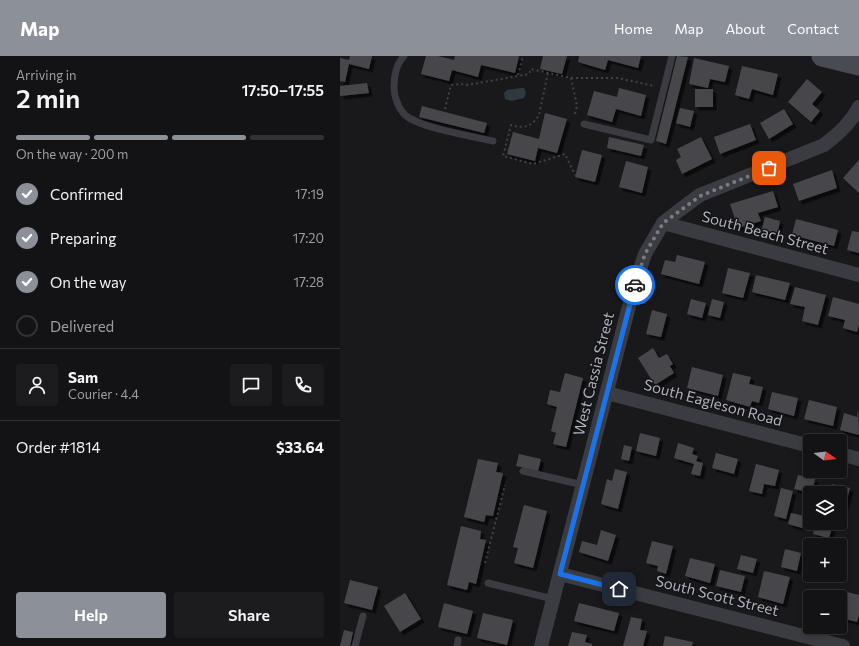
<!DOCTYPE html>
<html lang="en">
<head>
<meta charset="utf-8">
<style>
  :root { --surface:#131315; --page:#1c1c1e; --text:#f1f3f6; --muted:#9d9ea0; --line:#323234; --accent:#8c9099 }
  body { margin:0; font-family:Commissioner,sans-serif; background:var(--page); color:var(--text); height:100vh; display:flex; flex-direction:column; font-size:15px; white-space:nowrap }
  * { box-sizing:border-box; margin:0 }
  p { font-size:13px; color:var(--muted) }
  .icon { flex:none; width:22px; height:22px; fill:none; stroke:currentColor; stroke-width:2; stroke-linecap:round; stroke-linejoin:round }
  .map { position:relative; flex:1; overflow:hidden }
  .panel { display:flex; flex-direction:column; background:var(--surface); width:340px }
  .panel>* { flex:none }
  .needle { width:26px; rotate:104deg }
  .controls { position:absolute; left:463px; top:378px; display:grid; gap:8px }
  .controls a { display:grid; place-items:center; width:44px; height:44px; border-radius:4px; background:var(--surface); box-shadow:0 2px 6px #0003,0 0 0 1px var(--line); font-size:20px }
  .pin { position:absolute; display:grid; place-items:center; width:34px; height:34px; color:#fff; margin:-17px; border-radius:8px; box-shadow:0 2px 6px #0006 }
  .courier { position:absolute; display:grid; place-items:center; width:40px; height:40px; margin:-20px; border:3px solid #1a73e8; border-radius:50%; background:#fff; color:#222; box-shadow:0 1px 5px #0007 }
  .summary em { font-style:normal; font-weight:600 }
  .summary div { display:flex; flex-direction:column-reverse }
  .summary { display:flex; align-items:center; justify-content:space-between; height:68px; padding:0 16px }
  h1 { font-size:26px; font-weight:600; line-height:30px }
  .bar { display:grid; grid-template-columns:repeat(4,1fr); gap:6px 4px; align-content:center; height:48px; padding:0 16px }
  .bar i { height:5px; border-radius:3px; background:var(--line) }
  .bar .current { background:var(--accent) }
  .bar p { grid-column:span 4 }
  .line { display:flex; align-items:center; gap:10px; padding:0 16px; border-top:1px solid var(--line) }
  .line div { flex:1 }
  .round { display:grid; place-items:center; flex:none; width:42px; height:42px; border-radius:4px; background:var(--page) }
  ol { padding:0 16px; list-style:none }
  li { display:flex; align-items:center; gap:12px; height:44px }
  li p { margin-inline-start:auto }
  li .icon { padding:4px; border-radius:50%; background:var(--accent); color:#fff; stroke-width:4 }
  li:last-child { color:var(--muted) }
  li i { width:22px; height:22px; border:2px solid var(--line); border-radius:50% }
  .cta { display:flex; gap:8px; margin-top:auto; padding:8px 16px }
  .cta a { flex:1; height:46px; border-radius:4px; background:var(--accent); color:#fff; font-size:16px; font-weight:600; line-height:46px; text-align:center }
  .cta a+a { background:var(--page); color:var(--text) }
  header { display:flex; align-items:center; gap:24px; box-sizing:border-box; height:56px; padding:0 20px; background:var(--accent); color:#fff }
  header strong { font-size:19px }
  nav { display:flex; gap:22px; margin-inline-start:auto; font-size:14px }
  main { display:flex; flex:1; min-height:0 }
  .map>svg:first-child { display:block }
  .water { fill:#2f3940 }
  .building { fill:#46474c; filter:url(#shadow) }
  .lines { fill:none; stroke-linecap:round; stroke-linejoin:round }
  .path { stroke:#404348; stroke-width:2; stroke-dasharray:2 3; stroke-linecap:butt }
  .service { stroke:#3a3c41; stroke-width:7 }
  .minor { stroke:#3a3c41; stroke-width:14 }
  .secondary { stroke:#484b51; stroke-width:21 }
  .done { stroke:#797c83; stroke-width:4; stroke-dasharray:0 7.2 }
  .route { stroke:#1a73e8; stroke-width:5 }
  .labels { text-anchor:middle; stroke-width:3; stroke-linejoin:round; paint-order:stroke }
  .street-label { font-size:15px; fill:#acb1bb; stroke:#141417 }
</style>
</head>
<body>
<header>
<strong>Map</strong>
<nav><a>Home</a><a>Map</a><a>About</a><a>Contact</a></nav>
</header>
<main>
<section class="panel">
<div class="summary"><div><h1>2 min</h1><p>Arriving in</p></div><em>17:50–17:55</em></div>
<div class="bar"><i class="current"></i><i class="current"></i><i class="current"></i><i></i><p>On the way · 200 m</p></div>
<ol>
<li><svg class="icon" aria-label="check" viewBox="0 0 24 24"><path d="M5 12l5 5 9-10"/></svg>Confirmed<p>17:19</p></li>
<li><svg class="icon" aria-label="check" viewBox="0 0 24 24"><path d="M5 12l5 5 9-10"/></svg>Preparing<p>17:20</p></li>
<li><svg class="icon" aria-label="check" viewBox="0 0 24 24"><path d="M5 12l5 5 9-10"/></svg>On the way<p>17:28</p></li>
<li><i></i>Delivered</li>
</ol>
<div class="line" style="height:72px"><a class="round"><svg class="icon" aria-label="person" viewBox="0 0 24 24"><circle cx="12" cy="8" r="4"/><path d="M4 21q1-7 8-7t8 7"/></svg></a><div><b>Sam</b><p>Courier · 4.4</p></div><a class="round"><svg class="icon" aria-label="chat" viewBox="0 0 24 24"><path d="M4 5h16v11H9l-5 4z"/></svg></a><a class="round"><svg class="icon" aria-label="phone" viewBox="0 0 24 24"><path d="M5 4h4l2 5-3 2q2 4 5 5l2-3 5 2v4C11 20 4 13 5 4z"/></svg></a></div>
<div class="line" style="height:52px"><div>Order #1814</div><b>$33.64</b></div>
<div class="cta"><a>Help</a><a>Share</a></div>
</section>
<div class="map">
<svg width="519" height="590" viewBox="0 0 519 590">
  <defs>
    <filter id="shadow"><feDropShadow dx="3.5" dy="3.5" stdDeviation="0" flood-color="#0009"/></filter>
  </defs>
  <rect width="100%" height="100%" fill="#19191c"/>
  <!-- water -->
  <path class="water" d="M181,32H184L186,37L184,42L171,45L165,43L164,37L167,34Z"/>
  <!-- building -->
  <path class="building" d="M10,0H32L29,13L9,8L5,26L0,25V2L9,4Z
    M86,0H98L114,4L115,0H179L175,17L141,9L138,21L112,14L109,25L81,18Z
    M203,0H227L222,18L200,13Z
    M239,0H301L298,12L268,4L265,14L238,6Z
    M337,0L348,1L326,88L316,85Z
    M354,2L389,10L385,26L370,23L368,32L349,28Z
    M402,10L438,18L433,39L412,33L409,43L395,39Z
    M467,23L482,36L472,48L480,55L471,66L448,46Z
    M27,27L29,37L0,40V30Z
    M279,32L306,39L301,60L276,53L272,66L247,59L254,35L277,41Z
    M355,33H373V51H355Z
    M82,50L147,67L144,77L79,61Z
    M340,52L354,55L350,71L336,67Z
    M444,53L453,68L429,83L420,67Z
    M205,57L227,63L217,97L198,92L195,105L167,98L173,76L199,83Z
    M410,68L416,84L380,98L374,81Z
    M269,81L304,89L301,100L267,92Z
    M361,81L372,103L342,118L336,104L341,101L337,93Z
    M242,94L262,99L255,126L235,121Z
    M519,104V137L503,122Z
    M286,105L308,111L302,137L279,131Z
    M492,114L497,132L459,145L453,128Z
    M433,135L438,151L418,157L421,165L398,172L390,148Z
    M425,161L440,165L437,180L421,176Z
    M456,163L498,174L494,190L452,179Z
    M512,175L519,176V197L507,194Z
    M337,199L365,206L359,228L321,218L325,204L335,206Z
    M388,212L410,217L403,242L382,237Z
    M416,219L450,227L445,244L412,236Z
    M455,231L486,239L478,269L462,265L465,251L450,248Z
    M493,241L519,248V269L517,276L503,272L505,264L488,260Z
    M351,243L366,247L362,262L347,258Z
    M372,243L384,246L380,262L368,259Z
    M312,254L327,258L321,281L306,278Z
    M313,292L319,302L327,298L333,308L330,310L334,317L315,329L298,302Z
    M352,311L383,319L378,340L347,332Z
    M225,317L243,322L226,391L213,388L216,377L211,375L217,351L207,348L210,334L220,336Z
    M393,317L411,321L409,328L423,331L419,347L412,345L410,351L386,344Z
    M432,336L458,342L454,360L428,353Z
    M469,344L497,351L493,370L464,363Z
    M518,353L519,379L500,374L504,357L517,361Z
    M300,377L320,382L316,400L296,395Z
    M338,387L354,392L352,398L358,400L356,405L363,407L360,420L351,418L354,408L334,402Z
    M284,389L292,391L289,405L281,403Z
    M376,397L398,403L394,418L372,412Z
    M179,398L201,403L198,415L176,410Z
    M138,403L158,407L156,416L163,417L153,460L146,459L144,466L124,461Z
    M416,408L439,414L435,430L424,428L422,438L409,435Z
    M275,413L287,416L278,453L261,448L267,423L272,425Z
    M458,419L475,423L472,437L454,433Z
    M492,428L510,432L505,451L500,450V437H490Z
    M441,432L453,435L446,463L434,460Z
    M184,449L207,455L193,512L174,507L178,492L173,491Z
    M451,457L465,460L462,472L448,468Z
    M476,467L493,468L489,482L473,478Z
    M121,470L141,475L140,483L146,484L136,528L129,526L127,534L107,529Z
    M261,474L276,479L268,505L239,496L242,485L257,489Z
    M312,485L333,490L326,518L317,515L318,510L306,507Z
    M445,493L461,497L457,515L441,511Z
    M401,499L417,503L413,517L397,513Z
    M350,502L375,508L370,527L345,520Z
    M380,514L405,520L401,536L376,530Z
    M424,515L450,521L443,548L418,541Z
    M10,524L38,531L32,554L4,547Z
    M495,533L519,539V559L517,566L501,562L502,556L500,555V541H493Z
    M65,537L81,563L60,576L44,550Z
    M467,537L482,540L470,541V553L463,552Z
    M104,547L133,555L127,578L98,571Z
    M239,547L279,557L274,575L234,565Z
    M143,557L173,564L167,589L137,582Z
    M291,561L302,563L300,574L307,575L303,590H283Z
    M4,574L13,576L10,590H0Z
    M232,576L247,579L245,586L252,588V590H228Z
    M325,580L353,586L352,590H323Z"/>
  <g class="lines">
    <!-- path -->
    <path class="path" d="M208,17L199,59C192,71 183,73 171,69L163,100L193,108L225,98L235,119
      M178,19L183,0
      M231,22H278L314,30
      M105,53L111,29L121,28L127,29L189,18L191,13L231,22L237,50L235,58
      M145,507L165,429"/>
    <!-- service -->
    <path class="service" d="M64,0C56,8 54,20 54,31C54,40 58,52 65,59C80,72 131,80 153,85
      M244,68L311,84L332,0
      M183,415L243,429
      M148,527L213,543
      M15,590L23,560
      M117,590L118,584"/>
    <!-- minor -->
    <path class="minor" d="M323,167L519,219
      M267,337L470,390
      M500,398L519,403
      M220,518L503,590
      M201,590L294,231L305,198L323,167L341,153L360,139L484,89C499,78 511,67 519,51"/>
    <!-- secondary -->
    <path class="secondary" d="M482,0L519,9"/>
  </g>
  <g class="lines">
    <!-- done -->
    <path class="done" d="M295,229L305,198L323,167L360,140L429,112"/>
    <!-- route -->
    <path class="route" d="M279,533L220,518L295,229"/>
  </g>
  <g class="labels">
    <!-- street labels -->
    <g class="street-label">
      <text transform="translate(425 177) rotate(15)" y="5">South Beach Street</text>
      <text transform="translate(254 318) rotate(-76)" y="5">West Cassia Street</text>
      <text transform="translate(373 347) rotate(15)" y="5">South Eagleson Road</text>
      <text transform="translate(377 540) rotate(14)" y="5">South Scott Street</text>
    </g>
  </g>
</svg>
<div class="controls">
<a><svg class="needle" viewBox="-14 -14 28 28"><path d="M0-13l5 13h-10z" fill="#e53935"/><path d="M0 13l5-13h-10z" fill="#9d9ea0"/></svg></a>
<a><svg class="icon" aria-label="layers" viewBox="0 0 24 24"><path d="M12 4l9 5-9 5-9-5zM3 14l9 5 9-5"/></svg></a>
<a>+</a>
<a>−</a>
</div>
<div class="pin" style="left:429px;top:112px;background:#ea580c"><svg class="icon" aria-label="bag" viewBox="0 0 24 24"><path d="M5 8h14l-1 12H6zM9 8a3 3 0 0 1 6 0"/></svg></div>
<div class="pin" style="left:279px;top:533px;background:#1f2937"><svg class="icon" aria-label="home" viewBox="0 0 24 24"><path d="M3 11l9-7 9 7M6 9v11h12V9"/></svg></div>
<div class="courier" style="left:295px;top:229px"><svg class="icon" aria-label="car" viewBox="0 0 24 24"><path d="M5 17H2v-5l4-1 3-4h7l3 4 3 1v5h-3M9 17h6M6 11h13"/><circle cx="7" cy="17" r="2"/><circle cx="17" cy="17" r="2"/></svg></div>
</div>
</main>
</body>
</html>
